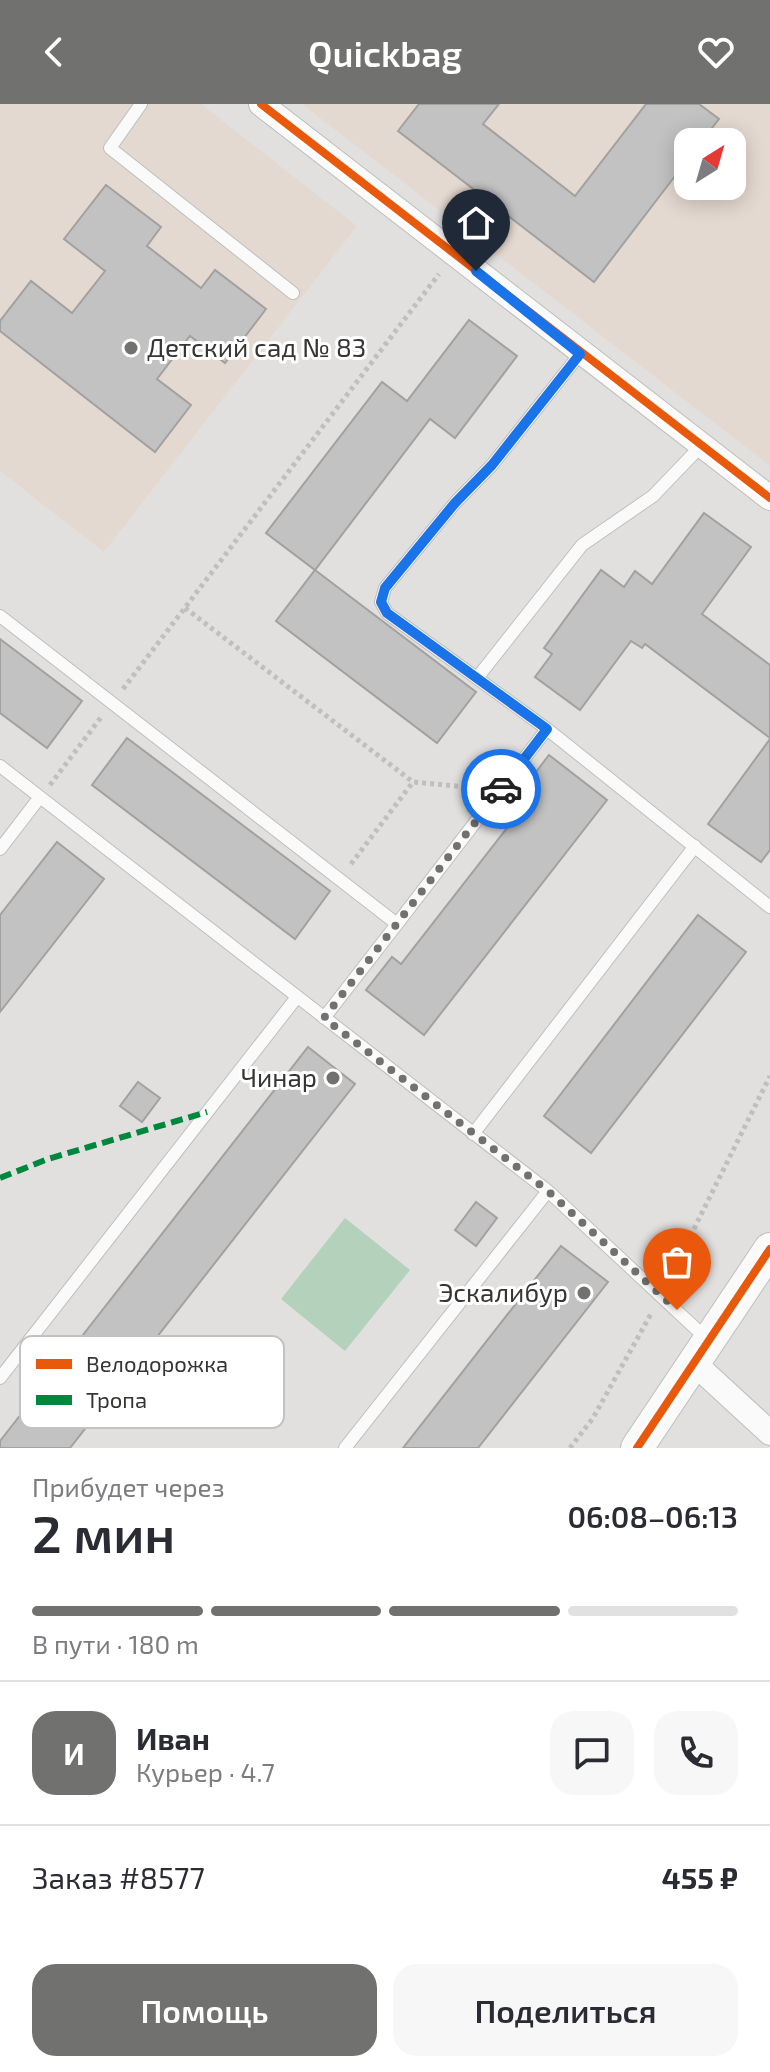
<!DOCTYPE html>
<html lang="ru">
<head>
<meta charset="utf-8">
<style>
  :root { --surface:#fff; --page:#f7f7f7; --text:#2b2b33; --muted:#7c7c81; --line:#e1e1e2; --accent:#717170 }
  body { margin:0; font-family:"Exo 2",sans-serif; background:var(--page); color:var(--text); height:100vh; display:flex; flex-direction:column; font-size:30px; white-space:nowrap }
  * { box-sizing:border-box; margin:0 }
  p { font-size:26px; color:var(--muted) }
  .icon { flex:none; width:44px; height:44px; fill:none; stroke:currentColor; stroke-width:2; stroke-linecap:round; stroke-linejoin:round }
  .map { position:relative; height:1344px; overflow:hidden }
  .drawer { display:flex; flex-direction:column; background:var(--surface); flex:1 }
  .drawer>* { flex:none }
  .needle { width:52px; rotate:37deg }
  .controls { position:absolute; left:674px; top:24px; display:grid; gap:16px }
  .controls a { display:grid; place-items:center; width:72px; height:72px; border-radius:16px; background:var(--surface); box-shadow:0 4px 20px #0003; font-size:40px }
  .pin { position:absolute; display:grid; place-items:center; width:68px; height:68px; color:#fff; margin:-82px -34px; border-radius:50% 50% 50% 0; rotate:-45deg; box-shadow:0 0 8px #0007 }
  .pin .icon { rotate:45deg }
  .courier { position:absolute; display:grid; place-items:center; width:80px; height:80px; margin:-40px; border:6px solid #1a73e8; border-radius:50%; background:#fff; color:#222; box-shadow:0 2px 10px #0007 }
  .summary em { font-style:normal; font-weight:600 }
  .summary div { display:flex; flex-direction:column-reverse }
  .summary { display:flex; align-items:center; justify-content:space-between; height:136px; padding:0 32px }
  h1 { font-size:52px; font-weight:600; line-height:60px }
  .bar { display:grid; grid-template-columns:repeat(4,1fr); gap:12px 8px; align-content:center; height:96px; padding:0 32px }
  .bar i { height:10px; border-radius:6px; background:var(--line) }
  .bar .selected { background:var(--accent) }
  .bar p { grid-column:span 4 }
  .line { display:flex; align-items:center; gap:20px; padding:0 32px; border-top:2px solid var(--line) }
  .line div { flex:1 }
  .round { display:grid; place-items:center; flex:none; width:84px; height:84px; border-radius:24px; background:var(--page) }
  .button { display:flex; gap:16px; margin-top:auto; padding:16px 32px }
  .button a { flex:1; height:92px; border-radius:24px; background:var(--accent); color:#fff; font-size:32px; font-weight:600; line-height:92px; text-align:center }
  .button a+a { background:var(--page); color:var(--text) }
  header { display:flex; justify-content:space-between; align-items:center; height:104px; padding:0 32px; background:var(--accent); color:#fff; font-size:36px; font-weight:600 }
  .map>svg:first-child { display:block }
  .education { fill:#e4d9d0; fill-rule:evenodd }
  .green { fill:#b4d1bc }
  .building { fill:#c3c2c2; stroke:#a2a1a0; stroke-width:2 }
  .lines { fill:none; stroke-linecap:round; stroke-linejoin:round }
  .lane-casing { stroke:#bebebd; stroke-width:14 }
  .street-casing { stroke:#bebebd; stroke-width:26 }
  .secondary-casing { stroke:#bebebd; stroke-width:34 }
  .path { stroke:#bfbfbe; stroke-width:5; stroke-dasharray:4 4; stroke-linecap:butt }
  .lane { stroke:#fafafa; stroke-width:12 }
  .street { stroke:#fafafa; stroke-width:24 }
  .secondary { stroke:#fafafa; stroke-width:32 }
  .quiet { stroke:#00873e; stroke-width:6; stroke-dasharray:12 6; stroke-linecap:butt }
  .cycleway-casing { stroke:#fff; stroke-width:13 }
  .cycleway { stroke:#e8590c; stroke-width:8 }
  .done { stroke:#717170; stroke-width:8; stroke-dasharray:0 14.4 }
  .route { stroke:#1a73e8; stroke-width:10 }
  .poi-dot { fill:#717170; stroke:#fff; stroke-width:3 }
  .labels { text-anchor:middle; stroke-width:6; stroke-linejoin:round; paint-order:stroke }
  .poi-label { font-size:26px; fill:#353534; stroke:#fff; text-anchor:end }
  .key { fill:#fff; stroke:#c2c2c2; stroke-width:2 }
  .key-label { font-size:22px; fill:#353534 }
</style>
</head>
<body>
<header><svg class="icon" aria-label="back" viewBox="0 0 24 24"><path d="M15 5l-7 7 7 7"/></svg>Quickbag<svg class="icon" aria-label="heart" viewBox="0 0 24 24"><path d="M12 20l-8-8c-3-5 5-10 8-4 3-6 11-1 8 4z"/></svg></header>
<div class="map">
<svg width="770" height="1344" viewBox="0 0 770 1344">
  <rect width="100%" height="100%" fill="#e1e0df"/>
  <!-- education -->
  <path class="education" d="M0,0H201L357,122L104,448L0,367Z
    M302,0H770V362ZM688,38H732V82H688Z"/>
  <!-- green -->
  <path class="green" d="M345,1114L410,1166L345,1247L281,1195Z"/>
  <!-- building -->
  <path class="building" d="M419,0H499L483,20L575,92L646,0H699L719,15L701,38H688V55L594,178L398,27Z
    M106,81L161,123L147,142L201,184L215,166L266,205L225,259L190,232L157,275L191,301L155,348L0,227V217L31,177L72,209L105,167L64,135Z
    M469,216L517,252L455,334L430,315L315,466L266,429L382,278L407,297Z
    M704,409L751,443L702,510L770,561V634L645,540L642,544L631,537L580,606L535,573L552,550L544,544L601,466L624,483L635,467L652,480Z
    M315,466L476,588L437,639L276,517Z
    M0,535L82,597L47,644L0,609Z
    M127,634L330,787L295,835L92,681Z
    M770,635V746L761,758L708,720Z
    M549,651L607,696L424,931L366,886L392,853L401,860L532,692L523,685Z
    M57,738L104,775L0,908V811Z
    M698,811L746,848L591,1049L544,1012Z
    M308,943L355,980L70,1344H0V1337Z
    M138,978L160,994L142,1018L120,1002Z
    M476,1098L497,1114L476,1142L455,1126Z
    M561,1142L608,1178L478,1344H403Z"/>
  <g class="lines">
    <defs>
      <path id="lane" d="M141,0L110,44L293,189
        M580,250L492,361L455,399L385,484L381,498L387,509L547,625L770,803
        M0,512L397,820L324,914
        M477,574L582,441L653,392L701,342
        M0,662L548,1087L708,1236
        M0,745L40,693
        M397,820L547,625
        M473,1030L695,742
        M0,1274L297,893
        M345,1344L548,1087"/>
      <path id="street" d="M261,0L770,394
        M694,1259L770,1329"/>
      <path id="secondary" d="M637,1344L770,1145"/>
    </defs>
    <!-- lane casing -->
    <use href="#lane" class="lane-casing"/>
    <!-- street casing -->
    <use href="#street" class="street-casing"/>
    <!-- secondary casing -->
    <use href="#secondary" class="secondary-casing"/>
    <!-- path -->
    <path class="path" d="M185,504L413,678L477,684
      M123,585L439,170
      M50,681L102,612
      M351,760L413,678
      M669,1175L770,972
      M570,1344L593,1314L652,1208"/>
    <!-- lane -->
    <use href="#lane" class="lane"/>
    <!-- street -->
    <use href="#street" class="street"/>
    <!-- secondary -->
    <use href="#secondary" class="secondary"/>
    <!-- quiet -->
    <path class="quiet" d="M0,1074L48,1055L207,1008"/>
    <defs>
      <path id="cycleway" d="M261,0L770,394
        M637,1344L770,1145"/>
    </defs>
    <!-- cycleway casing -->
    <use href="#cycleway" class="cycleway-casing"/>
    <!-- cycleway -->
    <use href="#cycleway" class="cycleway"/>
  </g>
  <g class="lines">
    <!-- done -->
    <path class="done" d="M501,685L324,914L548,1087L677,1206"/>
    <!-- route -->
    <path class="route" d="M476,167L580,250L492,361L455,399L385,484L381,498L387,509L547,625L501,685"/>
  </g>
  <!-- markers -->
  <g class="poi-dot">
    <circle cx="131" cy="244" r="8"/>
    <circle cx="333" cy="974" r="8"/>
    <circle cx="584" cy="1189" r="8"/>
  </g>
  <g class="labels">
    <!-- poi labels -->
    <g class="poi-label">
      <text x="147" y="253" text-anchor="start">Детский сад № 83</text>
      <text x="317" y="983">Чинар</text>
      <text x="568" y="1198">Эскалибур</text>
    </g>
  </g>
  <!-- legend -->
  <rect x="20" y="1232" width="264" height="92" rx="12" class="key"/>
  <rect x="36" y="1255" width="36" height="10" fill="#e8590c"/>
  <rect x="36" y="1291" width="36" height="10" fill="#00873e"/>
  <g class="key-label">
    <text x="86" y="1268">Велодорожка</text>
    <text x="86" y="1304">Тропа</text>
  </g>
</svg>
<div class="controls">
<a><svg class="needle" viewBox="-14 -14 28 28"><path d="M0-13l5 13h-10z" fill="#e53935"/><path d="M0 13l5-13h-10z" fill="#7c7c81"/></svg></a>
</div>
<div class="pin" style="left:677px;top:1206px;background:#ea580c"><svg class="icon" aria-label="bag" viewBox="0 0 24 24"><path d="M5 8h14l-1 12H6zM9 8a3 3 0 0 1 6 0"/></svg></div>
<div class="pin" style="left:476px;top:167px;background:#1f2937"><svg class="icon" aria-label="home" viewBox="0 0 24 24"><path d="M3 11l9-7 9 7M6 9v11h12V9"/></svg></div>
<div class="courier" style="left:501px;top:685px"><svg class="icon" aria-label="car" viewBox="0 0 24 24"><path d="M5 17H2v-5l4-1 3-4h7l3 4 3 1v5h-3M9 17h6M6 11h13"/><circle cx="7" cy="17" r="2"/><circle cx="17" cy="17" r="2"/></svg></div>
</div>
<section class="drawer">
<div class="summary"><div><h1>2 мин</h1><p>Прибудет через</p></div><em>06:08–06:13</em></div>
<div class="bar"><i class="selected"></i><i class="selected"></i><i class="selected"></i><i></i><p>В пути · 180 m</p></div>
<div class="line" style="height:144px"><b class="round" style="background:var(--accent);color:#fff">И</b><div><b>Иван</b><p>Курьер · 4.7</p></div><a class="round"><svg class="icon" aria-label="chat" viewBox="0 0 24 24"><path d="M4 5h16v11H9l-5 4z"/></svg></a><a class="round"><svg class="icon" aria-label="phone" viewBox="0 0 24 24"><path d="M5 4h4l2 5-3 2q2 4 5 5l2-3 5 2v4C11 20 4 13 5 4z"/></svg></a></div>
<div class="line" style="height:104px"><div>Заказ #8577</div><b>455 ₽</b></div>
<div class="button"><a>Помощь</a><a>Поделиться</a></div>
</section>
</body>
</html>
